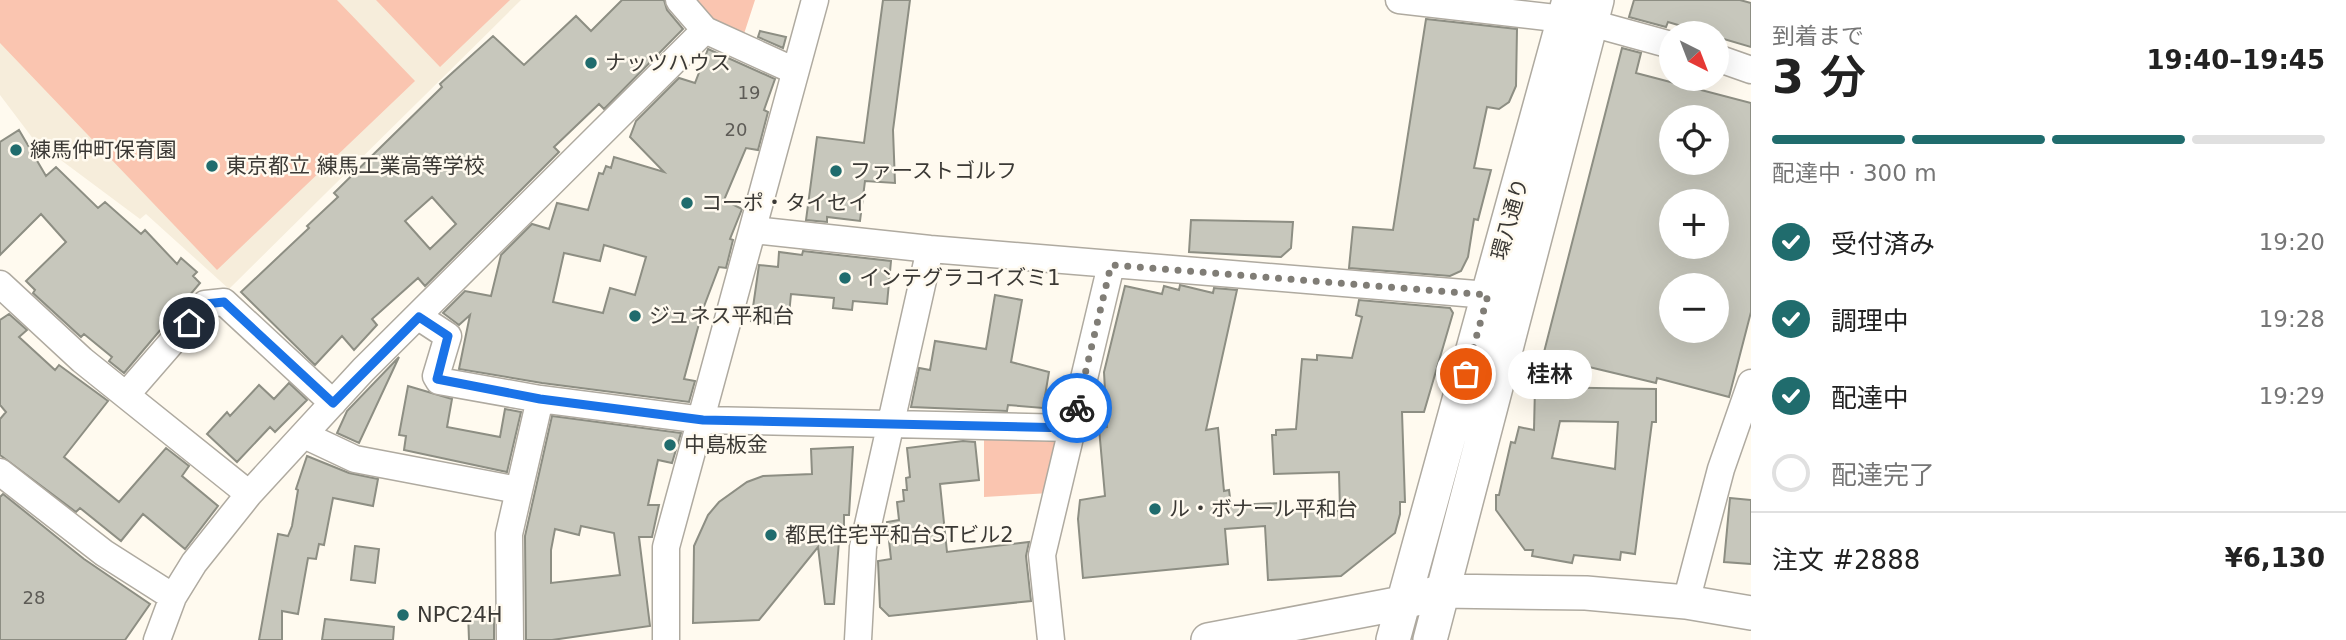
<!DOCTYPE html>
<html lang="ja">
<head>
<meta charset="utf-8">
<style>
  :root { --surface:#fff; --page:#f2f2f2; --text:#222; --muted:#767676; --line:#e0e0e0; --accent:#206c6d }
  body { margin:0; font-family:"DejaVu Sans","Noto Sans JP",sans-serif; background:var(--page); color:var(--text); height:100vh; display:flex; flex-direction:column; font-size:26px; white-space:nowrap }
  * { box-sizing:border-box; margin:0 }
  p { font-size:23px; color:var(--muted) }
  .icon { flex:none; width:38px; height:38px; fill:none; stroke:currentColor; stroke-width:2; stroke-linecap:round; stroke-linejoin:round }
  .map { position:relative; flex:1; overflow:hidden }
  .details { display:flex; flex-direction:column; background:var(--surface); width:595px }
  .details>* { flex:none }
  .needle { width:46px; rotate:138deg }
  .tools { position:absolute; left:1659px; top:21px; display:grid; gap:14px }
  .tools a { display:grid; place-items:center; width:70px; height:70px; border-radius:50%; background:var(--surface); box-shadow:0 7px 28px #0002; font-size:35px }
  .pin { position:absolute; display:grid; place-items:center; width:60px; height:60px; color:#fff; margin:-30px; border:4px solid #fff; border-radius:50%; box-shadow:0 2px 7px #0007 }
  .courier { position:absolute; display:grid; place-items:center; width:70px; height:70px; margin:-35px; border:5px solid #1a73e8; border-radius:50%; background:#fff; color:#222; box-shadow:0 2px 9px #0007 }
  .bubble { position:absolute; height:49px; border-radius:24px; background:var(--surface); box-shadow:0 7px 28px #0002; font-size:23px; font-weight:600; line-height:49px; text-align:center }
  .head em { font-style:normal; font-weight:600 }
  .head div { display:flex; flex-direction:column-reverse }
  .head { display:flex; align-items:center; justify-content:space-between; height:119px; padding:0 21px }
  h1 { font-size:46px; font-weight:600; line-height:52px }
  .bar { display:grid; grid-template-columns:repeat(4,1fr); gap:10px 7px; align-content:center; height:84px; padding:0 21px }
  .bar i { height:9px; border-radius:5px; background:var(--line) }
  .bar .selected { background:var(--accent) }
  .bar p { grid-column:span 4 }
  .line { display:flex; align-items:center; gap:18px; padding:0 21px; border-top:2px solid var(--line) }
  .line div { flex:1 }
  ol { padding:0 21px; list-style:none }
  li { display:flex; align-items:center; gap:21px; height:77px }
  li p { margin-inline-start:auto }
  li .icon { padding:7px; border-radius:50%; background:var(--accent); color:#fff; stroke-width:4 }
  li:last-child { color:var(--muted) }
  li i { width:38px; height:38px; border:4px solid var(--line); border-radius:50% }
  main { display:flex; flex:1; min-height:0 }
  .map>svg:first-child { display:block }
  .built { fill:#f6eddb }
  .green { fill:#fac5b0 }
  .building { fill:#c7c7bc; stroke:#8d8e83; stroke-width:2; fill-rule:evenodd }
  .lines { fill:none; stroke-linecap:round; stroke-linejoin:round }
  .minor-casing { stroke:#afaaa0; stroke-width:29 }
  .major-casing { stroke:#afaaa0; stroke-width:36 }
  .minor { stroke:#fff; stroke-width:26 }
  .major { stroke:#fff; stroke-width:33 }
  .done { stroke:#807d76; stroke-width:7; stroke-dasharray:0 12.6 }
  .route { stroke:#1a73e8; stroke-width:9 }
  .poi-dot { fill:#206c6d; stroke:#fffaef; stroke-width:2.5 }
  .labels { text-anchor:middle; stroke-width:5; stroke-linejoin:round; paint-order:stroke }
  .number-label { font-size:18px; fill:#5e5c57 }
  .poi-label { font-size:21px; fill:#3b3935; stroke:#fffaef; text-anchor:start }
  .street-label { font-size:21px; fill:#3b3935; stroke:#fffaef }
</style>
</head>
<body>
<main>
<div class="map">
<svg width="1751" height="640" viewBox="0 0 1751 640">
  <rect width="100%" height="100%" fill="#fffaef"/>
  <!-- built -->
  <path class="built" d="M0,0H521L229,289L146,214L140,219L34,140L0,95Z"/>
  <!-- green -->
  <path class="green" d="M0,0H337L415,81L217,270L0,43Z
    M376,0H510L440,67Z
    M691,0H755L743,37L711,22Z
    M984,433H1060L1050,493L984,497Z"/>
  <!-- building -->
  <path class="building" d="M622,0H664L667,10L683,29L604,109L599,104L554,147L559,152L425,286L418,278L372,319L377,325L354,350L342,336L315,365L241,292L309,228L307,226L338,197L334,193L442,87L440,84L493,36L524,65L576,16L591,31ZM432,197L456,224L430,249L405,221Z
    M883,0H910L893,130L895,183L865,181L860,221L827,217V222L806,220L817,137L864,143Z
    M1634,0H1740L1751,3V47L1717,37V33H1705L1668,22L1666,27L1629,17Z
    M1426,19L1517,29L1516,86L1509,102L1499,109L1487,107L1474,168L1491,170L1478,220L1474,219L1468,257L1461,271L1450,276L1349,268L1353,227L1393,230Z
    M760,31L786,37L783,48L758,37Z
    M1622,48L1641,53L1636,73L1751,103V312L1729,397L1657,378L1656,383L1543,356ZM1671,117H1717V163H1671ZM1671,201H1717V247H1671ZM1671,285H1717V331H1671Z
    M708,49L775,79L764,110L768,112L758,150L746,148L724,200L742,209L730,239L733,240L726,268L719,267L703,309L684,379L695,381L689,402L542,383L459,369L470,315L459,325L443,313L465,291L491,296L501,255L532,224L549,229L557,203L588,210L599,173L603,174L606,166L611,168L614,157L664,172L630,137L636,121L679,78L695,83ZM604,245L646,257L635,295L610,288L603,313L553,302L564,253L600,261Z
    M19,130L46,176L56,167L98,208L105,202L141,234L145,230L177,264L181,258L197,272L193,276L200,283L124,373L109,361L112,357L84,334L81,337L33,293L35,290L26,281L66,242L41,214L0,255V142Z
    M1191,220L1293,222L1291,248L1281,257L1189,252Z
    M803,251L891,261L887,304L853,301L852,310L833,308L834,298L791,294L788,325L751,321L759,265L778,267L779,252L802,255Z
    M1180,285L1213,293L1214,288L1237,290L1206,430L1218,428L1224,491L1229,490L1231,505L1280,503V511H1340L1339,472L1274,474L1272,435H1276V430L1296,429L1302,359L1317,360V355L1352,358L1362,317L1356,315L1359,300L1450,308L1453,313L1424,412H1402L1405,502H1400V514L1395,533L1341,576L1268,580L1265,526L1225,529L1228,564L1083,578L1078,519L1080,500L1105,496L1099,428L1107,427L1104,372L1125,286L1162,294L1164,286L1179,290Z
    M995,295L1022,300L1011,362L1049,372L1043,408L1008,405L1007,411L911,407L919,368L930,370L935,341L986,349Z
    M9,314L27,330L19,337L55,370L59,365L108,401L64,457L119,502L166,448L189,466L182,476L218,506L185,549L143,514L121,541L80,508L76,512L0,455V419L6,412L0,405V320Z
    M399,357L359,443L337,433L347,411Z
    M289,383L307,400L275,432L270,427L237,462L207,434L227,412L230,416L259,385L274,399Z
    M408,386L452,399L447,427L500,437L505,409L521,412L507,472L404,450L406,436L399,435Z
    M1535,387L1656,389V422H1652L1635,554L1621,552L1620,560L1574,555L1572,563L1532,556L1533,550H1525L1496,510V495H1499L1511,442L1515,443L1519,427L1534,430ZM1560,421L1618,422L1615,469L1552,458Z
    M552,416L681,433L672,463L658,460L648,505H659L652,537H639L650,626L552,640H526L525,536ZM581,526L614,533L620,575L551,583V550L555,529L579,535Z
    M963,441L975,442L979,480L940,484L947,552L1029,542L1026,556L1031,601L889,616L880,607L878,561L891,559L887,522L899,520L897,502L904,501L903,490H907L906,478L910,477L907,448Z
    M853,447L849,515H844V540L839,541L834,604H825L818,547L759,620L693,623L694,546L708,515L719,502L747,482L763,476L812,474L811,449Z
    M307,456L349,473L378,479L373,506L333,498L324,545L319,544L316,559L308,558L298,614L282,611V640H259L278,534L288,536L292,526L298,490L296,489Z
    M3,494L84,559L150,604L125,640H0V497Z
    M1730,498L1751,500V564L1724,562Z
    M355,546L379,549L375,583L351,580Z
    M494,611V640H469L468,612Z
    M325,619L394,627L393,640H322Z"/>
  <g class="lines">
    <defs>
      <path id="minor" d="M679,0L705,30L795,71
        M1399,0L1564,19
        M1591,23L1671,45
        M1717,58L1751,70
        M754,230L930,249L1488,295
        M0,284L82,360L249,494
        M419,317L448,336L436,376L439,381L540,399L703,420L1072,428
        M126,395L205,304L224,302L333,403
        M304,435L355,459L518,490
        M0,472L104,553L173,597
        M1686,602L1721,469L1751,383
        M157,640L173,597L194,563L249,494L363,370L705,30
        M510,640L509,534L540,399
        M666,640V547L815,0
        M858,640L863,547L930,249
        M1051,640L1042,555L1111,265"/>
      <path id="major" d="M1208,640L1402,603L1442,591L1586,593L1686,602L1751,613
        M1393,640L1569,0
        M1430,640L1597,0"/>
    </defs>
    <!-- minor casing -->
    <use href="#minor" class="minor-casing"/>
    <!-- major casing -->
    <use href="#major" class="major-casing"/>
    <!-- minor -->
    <use href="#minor" class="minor"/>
    <!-- major -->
    <use href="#major" class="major"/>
  </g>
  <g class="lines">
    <!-- done -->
    <path class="done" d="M1077,408L1111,265L1488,295L1466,374"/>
    <!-- route -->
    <path class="route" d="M189,323L205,304L224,302L333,403L419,317L448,336L437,379L540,399L703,420L1072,428L1077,408"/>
  </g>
  <!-- markers -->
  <g class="poi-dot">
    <circle cx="591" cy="63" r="7"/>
    <circle cx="16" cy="150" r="7"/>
    <circle cx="212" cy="166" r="7"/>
    <circle cx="836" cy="171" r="7"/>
    <circle cx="687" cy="203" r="7"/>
    <circle cx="845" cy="278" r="7"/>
    <circle cx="635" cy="316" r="7"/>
    <circle cx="670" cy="445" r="7"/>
    <circle cx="1155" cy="509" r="7"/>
    <circle cx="771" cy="535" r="7"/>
    <circle cx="403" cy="615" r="7"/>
  </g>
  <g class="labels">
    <!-- number labels -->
    <g class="number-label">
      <text x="749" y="99">19</text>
      <text x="736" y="136">20</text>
      <text x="34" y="604">28</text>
    </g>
    <!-- poi labels -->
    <g class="poi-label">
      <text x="605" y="70">ナッツハウス</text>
      <text x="30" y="157">練馬仲町保育園</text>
      <text x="226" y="173">東京都立 練馬工業高等学校</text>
      <text x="850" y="178">ファーストゴルフ</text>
      <text x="701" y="210">コーポ・タイセイ</text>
      <text x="859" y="285">インテグラコイズミ1</text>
      <text x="649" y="323">ジュネス平和台</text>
      <text x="684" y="452">中島板金</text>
      <text x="1169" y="516">ル・ボナール平和台</text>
      <text x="785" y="542">都民住宅平和台STビル2</text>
      <text x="417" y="622">NPC24H</text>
    </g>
    <!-- street labels -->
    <g class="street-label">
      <text transform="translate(1510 219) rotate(-74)" y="7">環八通り</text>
    </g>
  </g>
</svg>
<div class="tools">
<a><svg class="needle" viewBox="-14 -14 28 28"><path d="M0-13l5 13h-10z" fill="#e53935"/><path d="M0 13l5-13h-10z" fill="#767676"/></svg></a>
<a><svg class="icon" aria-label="locate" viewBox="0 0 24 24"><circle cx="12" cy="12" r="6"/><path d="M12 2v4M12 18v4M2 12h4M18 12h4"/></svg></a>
<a>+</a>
<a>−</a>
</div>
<div class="pin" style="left:1466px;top:374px;background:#ea580c"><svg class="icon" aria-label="bag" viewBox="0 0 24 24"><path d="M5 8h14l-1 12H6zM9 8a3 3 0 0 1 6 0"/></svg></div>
<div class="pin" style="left:189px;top:323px;background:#1f2937"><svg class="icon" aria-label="home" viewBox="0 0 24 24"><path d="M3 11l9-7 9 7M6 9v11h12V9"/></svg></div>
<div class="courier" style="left:1077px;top:408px"><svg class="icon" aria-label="bike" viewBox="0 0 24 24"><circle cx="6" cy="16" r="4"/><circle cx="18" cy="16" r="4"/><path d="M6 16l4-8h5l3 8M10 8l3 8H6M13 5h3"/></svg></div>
<div class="bubble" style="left:1508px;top:350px;width:84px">桂林</div>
</div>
<section class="details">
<div class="head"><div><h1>3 分</h1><p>到着まで</p></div><em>19:40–19:45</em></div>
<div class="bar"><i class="selected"></i><i class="selected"></i><i class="selected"></i><i></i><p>配達中 · 300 m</p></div>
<ol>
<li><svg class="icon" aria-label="check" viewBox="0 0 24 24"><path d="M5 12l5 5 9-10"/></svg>受付済み<p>19:20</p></li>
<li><svg class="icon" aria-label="check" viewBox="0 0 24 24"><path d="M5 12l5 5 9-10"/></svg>調理中<p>19:28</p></li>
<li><svg class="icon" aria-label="check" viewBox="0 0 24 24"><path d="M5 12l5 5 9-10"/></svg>配達中<p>19:29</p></li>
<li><i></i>配達完了</li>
</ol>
<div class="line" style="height:91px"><div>注文 #2888</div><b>¥6,130</b></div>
</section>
</main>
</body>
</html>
